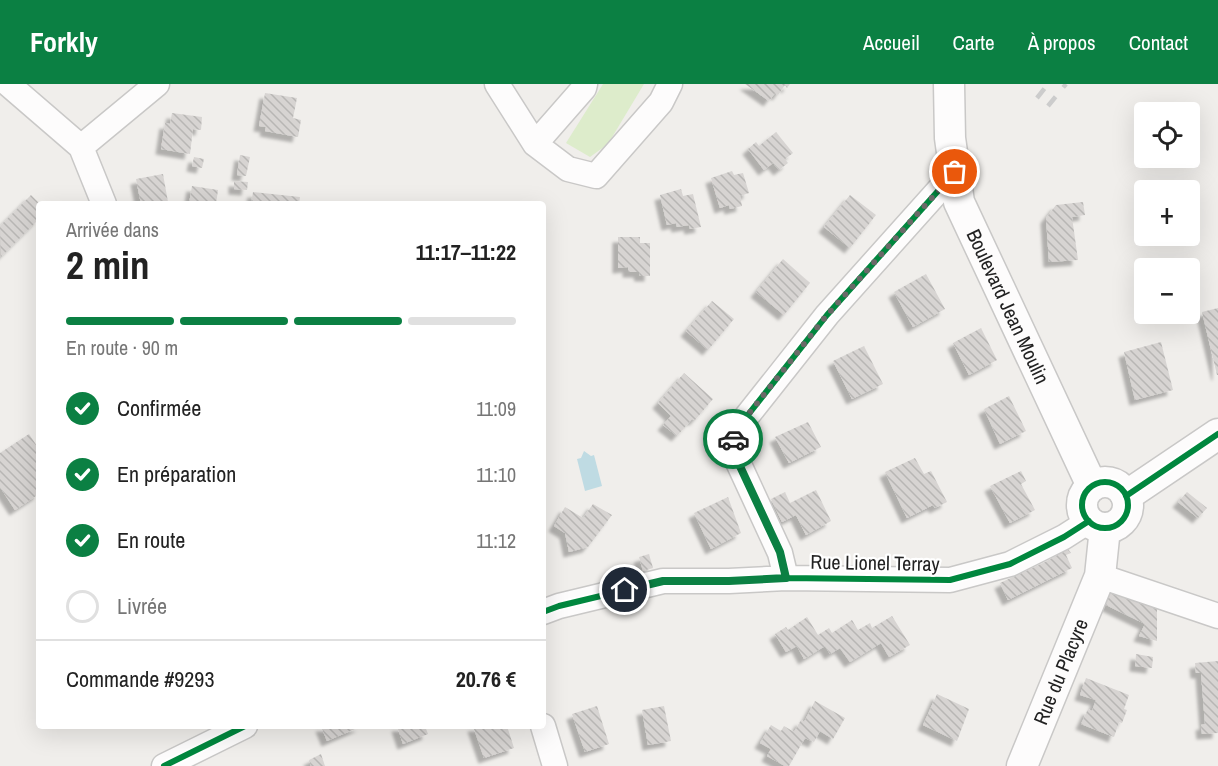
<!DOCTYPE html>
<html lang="fr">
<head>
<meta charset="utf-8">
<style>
  :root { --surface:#fff; --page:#f6f6f6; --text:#222; --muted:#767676; --line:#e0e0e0; --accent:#0b8043 }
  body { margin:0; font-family:"Archivo Narrow",sans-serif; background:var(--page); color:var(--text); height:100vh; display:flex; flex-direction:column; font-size:22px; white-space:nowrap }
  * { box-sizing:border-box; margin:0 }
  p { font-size:20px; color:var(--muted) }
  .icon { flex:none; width:33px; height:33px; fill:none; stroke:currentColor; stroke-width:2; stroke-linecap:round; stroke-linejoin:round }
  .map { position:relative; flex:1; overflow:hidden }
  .sheet { position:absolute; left:36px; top:117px; width:510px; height:528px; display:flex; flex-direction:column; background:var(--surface); border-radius:6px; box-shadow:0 6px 24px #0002 }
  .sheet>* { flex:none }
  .buttons { position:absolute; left:1134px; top:18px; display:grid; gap:12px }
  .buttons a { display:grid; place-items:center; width:66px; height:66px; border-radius:6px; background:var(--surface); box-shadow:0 6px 24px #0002; font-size:30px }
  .pin { position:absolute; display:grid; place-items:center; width:51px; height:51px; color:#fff; margin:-26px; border:3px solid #fff; border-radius:50%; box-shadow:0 2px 6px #0007 }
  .courier { position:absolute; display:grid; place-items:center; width:60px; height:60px; margin:-30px; border:4px solid #0b8043; border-radius:50%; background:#fff; color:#222; box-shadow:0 2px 8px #0007 }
  .headline em { font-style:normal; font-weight:700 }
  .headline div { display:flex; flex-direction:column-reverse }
  .headline { display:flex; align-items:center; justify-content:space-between; height:102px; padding:0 30px }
  h1 { font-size:39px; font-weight:700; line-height:45px }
  .bar { display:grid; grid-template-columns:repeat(4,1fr); gap:9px 6px; align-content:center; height:72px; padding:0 30px }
  .bar i { height:8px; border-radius:4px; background:var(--line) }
  .bar .on { background:var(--accent) }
  .bar p { grid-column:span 4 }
  .line { display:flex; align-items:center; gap:15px; padding:0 30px; border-top:2px solid var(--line) }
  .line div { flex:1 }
  ol { padding:0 30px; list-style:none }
  li { display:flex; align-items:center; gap:18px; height:66px }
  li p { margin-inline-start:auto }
  li .icon { padding:6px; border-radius:50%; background:var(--accent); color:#fff; stroke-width:4 }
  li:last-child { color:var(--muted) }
  li i { width:33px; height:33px; border:3px solid var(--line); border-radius:50% }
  header { display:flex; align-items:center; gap:36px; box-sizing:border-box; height:84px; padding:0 30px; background:var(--accent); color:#fff }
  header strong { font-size:28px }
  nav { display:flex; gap:33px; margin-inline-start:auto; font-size:21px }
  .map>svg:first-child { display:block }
  .grass { fill:#ddeccb }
  .water { fill:#bfdbe3 }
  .building { fill:url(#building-back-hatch); filter:url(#shadow) }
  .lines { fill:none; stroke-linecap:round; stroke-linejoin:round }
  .minor-casing { stroke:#c9c8c7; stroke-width:27 }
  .tertiary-casing { stroke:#c9c8c7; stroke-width:33 }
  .minor { stroke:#fdfcfc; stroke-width:24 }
  .tertiary { stroke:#fdfcfc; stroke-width:30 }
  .rail { stroke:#ccc; stroke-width:4.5; stroke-dasharray:12 12; stroke-linecap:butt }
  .cycleway-casing { stroke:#fff; stroke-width:10 }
  .cycleway { stroke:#00873e; stroke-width:6 }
  .done { stroke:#6a6968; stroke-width:6; stroke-dasharray:0 10.8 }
  .route { stroke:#0b8043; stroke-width:8 }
  .labels { text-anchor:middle; stroke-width:4.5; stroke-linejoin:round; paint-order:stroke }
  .street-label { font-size:20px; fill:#222; stroke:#fff }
</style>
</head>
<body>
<header>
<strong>Forkly</strong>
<nav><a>Accueil</a><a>Carte</a><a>À propos</a><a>Contact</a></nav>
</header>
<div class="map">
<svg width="1218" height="682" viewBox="0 0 1218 682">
  <defs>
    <pattern id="building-back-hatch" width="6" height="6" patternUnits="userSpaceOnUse" patternTransform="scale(1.5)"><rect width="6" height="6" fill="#d7d4d2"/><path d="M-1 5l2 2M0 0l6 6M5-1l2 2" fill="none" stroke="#b8b6b4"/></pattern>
    <filter id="shadow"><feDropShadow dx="-5.5" dy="5.5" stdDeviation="1.5" flood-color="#0004"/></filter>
  </defs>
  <rect width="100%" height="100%" fill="#f0eeeb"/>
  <!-- grass -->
  <path class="grass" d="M603,0H644L608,60L590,73L566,59Z"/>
  <!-- water -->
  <path class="water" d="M584,367L591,372L594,371L602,402L585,407L577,375L581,374Z"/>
  <!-- building -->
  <path class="building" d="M745,0H790L787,4L785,1L778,11L775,9L769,17Z
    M265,9L297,14L293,34L301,36L298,53L265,47L266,43L259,42Z
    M172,29L202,33L201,46L193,45L190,70L161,65L165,39L170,40Z
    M776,48L793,69L785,75L788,79L779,86L773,79L764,86L748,65L756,58L759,62Z
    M240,71L250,73L246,92L237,91Z
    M194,73L204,75L202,84L192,82Z
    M732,87L734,91L743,89L749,109L740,112L742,122L730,125L729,121L720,124L711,94Z
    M163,90L168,118L141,120L136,95Z
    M234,97L248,98L247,106L234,105Z
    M192,102L218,106L216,120H189Z
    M681,105L683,112L693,110L701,143L690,145L689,141L677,143L676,139L667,141L660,111Z
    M253,108L300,113L299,120H251Z
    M31,111L39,119V135L1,173L0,142Z
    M850,111L876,131L850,164L824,143Z
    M1083,118L1085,131L1072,133L1078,176L1049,178L1046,134L1056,121Z
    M618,153H640V159H650V192H640L639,188H628V183L618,184Z
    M783,175L810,199L784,231L756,208Z
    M926,190L945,225L913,243L894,208Z
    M712,217L734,235L708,266L686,247Z
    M1218,224V291H1217L1202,228Z
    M981,244L997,276L969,291L953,259Z
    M1161,258L1173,306L1135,316L1124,268Z
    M864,262L883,300L852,315L833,277Z
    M684,289L713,315L695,336L692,335L677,352L663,341L671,332L658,319Z
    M1009,312L1026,347L1000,360L984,325Z
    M808,338L821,363L789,379L775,353Z
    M29,350L39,365V410L15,426L0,403V369Z
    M915,374L924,390L931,387L947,418L935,424L933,421L907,434L885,388Z
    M1021,387L1026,397L1021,400L1035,426L1010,439L990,402Z
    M816,406L831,437L806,451L796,431L782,438L771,415L785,408L790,419Z
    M1187,408L1207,424L1198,434L1178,418Z
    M728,413L741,449L711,465L694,429Z
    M593,420L612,431L588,463L569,468L565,449L554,442L565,423L583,434Z
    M1068,465L1071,469L1066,471L1072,484L1008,516L1000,499L1045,478Z
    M649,470L653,484L643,487L639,473Z
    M1110,501L1157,525V557L1139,552L1145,540L1104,520Z
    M892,532L910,561L889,573L881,559L850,578L840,564L830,570L825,562L804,575L797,562L786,568L775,550L786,543L788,546L807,533L818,551L829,544L832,549L852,536L858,546L870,539L872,544Z
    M1136,570L1153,573L1152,584L1135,582Z
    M1218,577V649L1202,650L1201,641L1205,640L1201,589H1196L1195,579Z
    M1086,594L1129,611L1124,625L1127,626L1122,639L1119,638L1114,653L1081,640L1088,625L1092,627L1096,616L1080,611Z
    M937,610L969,625L957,657L923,641Z
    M815,617L845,634L833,655L820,647L814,658L805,654L789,682H785L767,672L771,665L760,659L771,641L781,647L784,642L794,648L801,636L804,638Z
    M597,622L609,660L585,668L572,630Z
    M664,622L671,657L648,661L642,626Z
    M321,642H362L327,657Z
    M397,642H425L428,650L403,660Z
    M473,642H507L514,664L484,674Z
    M321,670L325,682H311L309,676Z"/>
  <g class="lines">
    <defs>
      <path id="minor" d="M8,0L81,63L104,120
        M497,0L535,60L568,85L596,92L661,18L670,0
        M535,60L584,4L585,0
        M81,63L157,0
        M1100,492L1218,532
        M786,494L780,469L731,363L736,346L827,231L955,88
        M543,528L559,522L663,497H729L786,494L950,496L1010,480L1064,453L1089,437
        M543,642L555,682
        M164,682L245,642"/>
      <g id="tertiary">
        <path id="s1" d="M949,0L950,54L959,118L1092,402"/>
        <circle cx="1105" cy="421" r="23"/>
        <path d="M1126,412L1218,350"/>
        <path id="s2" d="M1022,682L1100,492L1105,444"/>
      </g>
    </defs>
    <!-- minor casing -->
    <use href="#minor" class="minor-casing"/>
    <!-- tertiary casing -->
    <use href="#tertiary" class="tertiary-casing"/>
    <!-- minor -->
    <use href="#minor" class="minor"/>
    <!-- tertiary -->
    <use href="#tertiary" class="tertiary"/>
    <!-- rail -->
    <path class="rail" d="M1037,14L1048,0
      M1048,22L1066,0"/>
    <defs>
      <path id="cycleway" d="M1082 421a23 23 0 1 1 46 0a23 23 0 1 1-46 0Z
        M1126,412L1218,350
        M786,494L780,469L731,363L736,346L827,231L955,88
        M543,528L559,522L663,497H729L786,494L950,496L1010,480L1064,453L1089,437
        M164,682L245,642"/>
    </defs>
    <!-- cycleway casing -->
    <use href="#cycleway" class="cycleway-casing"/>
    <!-- cycleway -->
    <use href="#cycleway" class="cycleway"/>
  </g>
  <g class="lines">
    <!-- done -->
    <path class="done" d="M733,355L736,346L827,231L955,88"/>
    <!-- route -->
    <path class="route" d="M625,506L663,497H729L786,494L780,468L731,363L733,355"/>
  </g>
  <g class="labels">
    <!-- street labels -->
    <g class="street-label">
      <text dy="7" stroke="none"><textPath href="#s1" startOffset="234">Boulevard Jean Moulin</textPath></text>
      <text transform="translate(875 479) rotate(1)" y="7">Rue Lionel Terray</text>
      <text dy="7" stroke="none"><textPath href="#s2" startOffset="102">Rue du Placyre</textPath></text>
    </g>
  </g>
</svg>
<div class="buttons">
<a><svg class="icon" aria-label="locate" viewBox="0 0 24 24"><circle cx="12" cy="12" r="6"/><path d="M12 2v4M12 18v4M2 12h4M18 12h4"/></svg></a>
<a>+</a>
<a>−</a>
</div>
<div class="pin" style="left:955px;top:88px;background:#ea580c"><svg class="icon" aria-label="bag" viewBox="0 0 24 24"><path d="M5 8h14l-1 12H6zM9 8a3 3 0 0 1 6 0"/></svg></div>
<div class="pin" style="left:625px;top:506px;background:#1f2937"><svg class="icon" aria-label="home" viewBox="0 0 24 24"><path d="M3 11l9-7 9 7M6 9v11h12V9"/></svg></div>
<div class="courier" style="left:733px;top:355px"><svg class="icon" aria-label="car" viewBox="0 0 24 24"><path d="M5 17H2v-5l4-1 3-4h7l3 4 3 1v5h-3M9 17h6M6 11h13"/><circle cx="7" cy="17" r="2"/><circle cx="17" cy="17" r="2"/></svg></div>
<section class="sheet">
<div class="headline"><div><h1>2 min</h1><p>Arrivée dans</p></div><em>11:17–11:22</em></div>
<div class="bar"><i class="on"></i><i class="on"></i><i class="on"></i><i></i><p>En route · 90 m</p></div>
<ol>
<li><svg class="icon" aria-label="check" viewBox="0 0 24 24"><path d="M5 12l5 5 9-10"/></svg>Confirmée<p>11:09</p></li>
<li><svg class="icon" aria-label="check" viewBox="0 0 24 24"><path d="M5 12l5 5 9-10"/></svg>En préparation<p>11:10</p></li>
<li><svg class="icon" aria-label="check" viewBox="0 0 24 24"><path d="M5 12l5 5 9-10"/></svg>En route<p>11:12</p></li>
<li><i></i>Livrée</li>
</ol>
<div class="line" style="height:78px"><div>Commande #9293</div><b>20.76 €</b></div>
</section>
</div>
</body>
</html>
